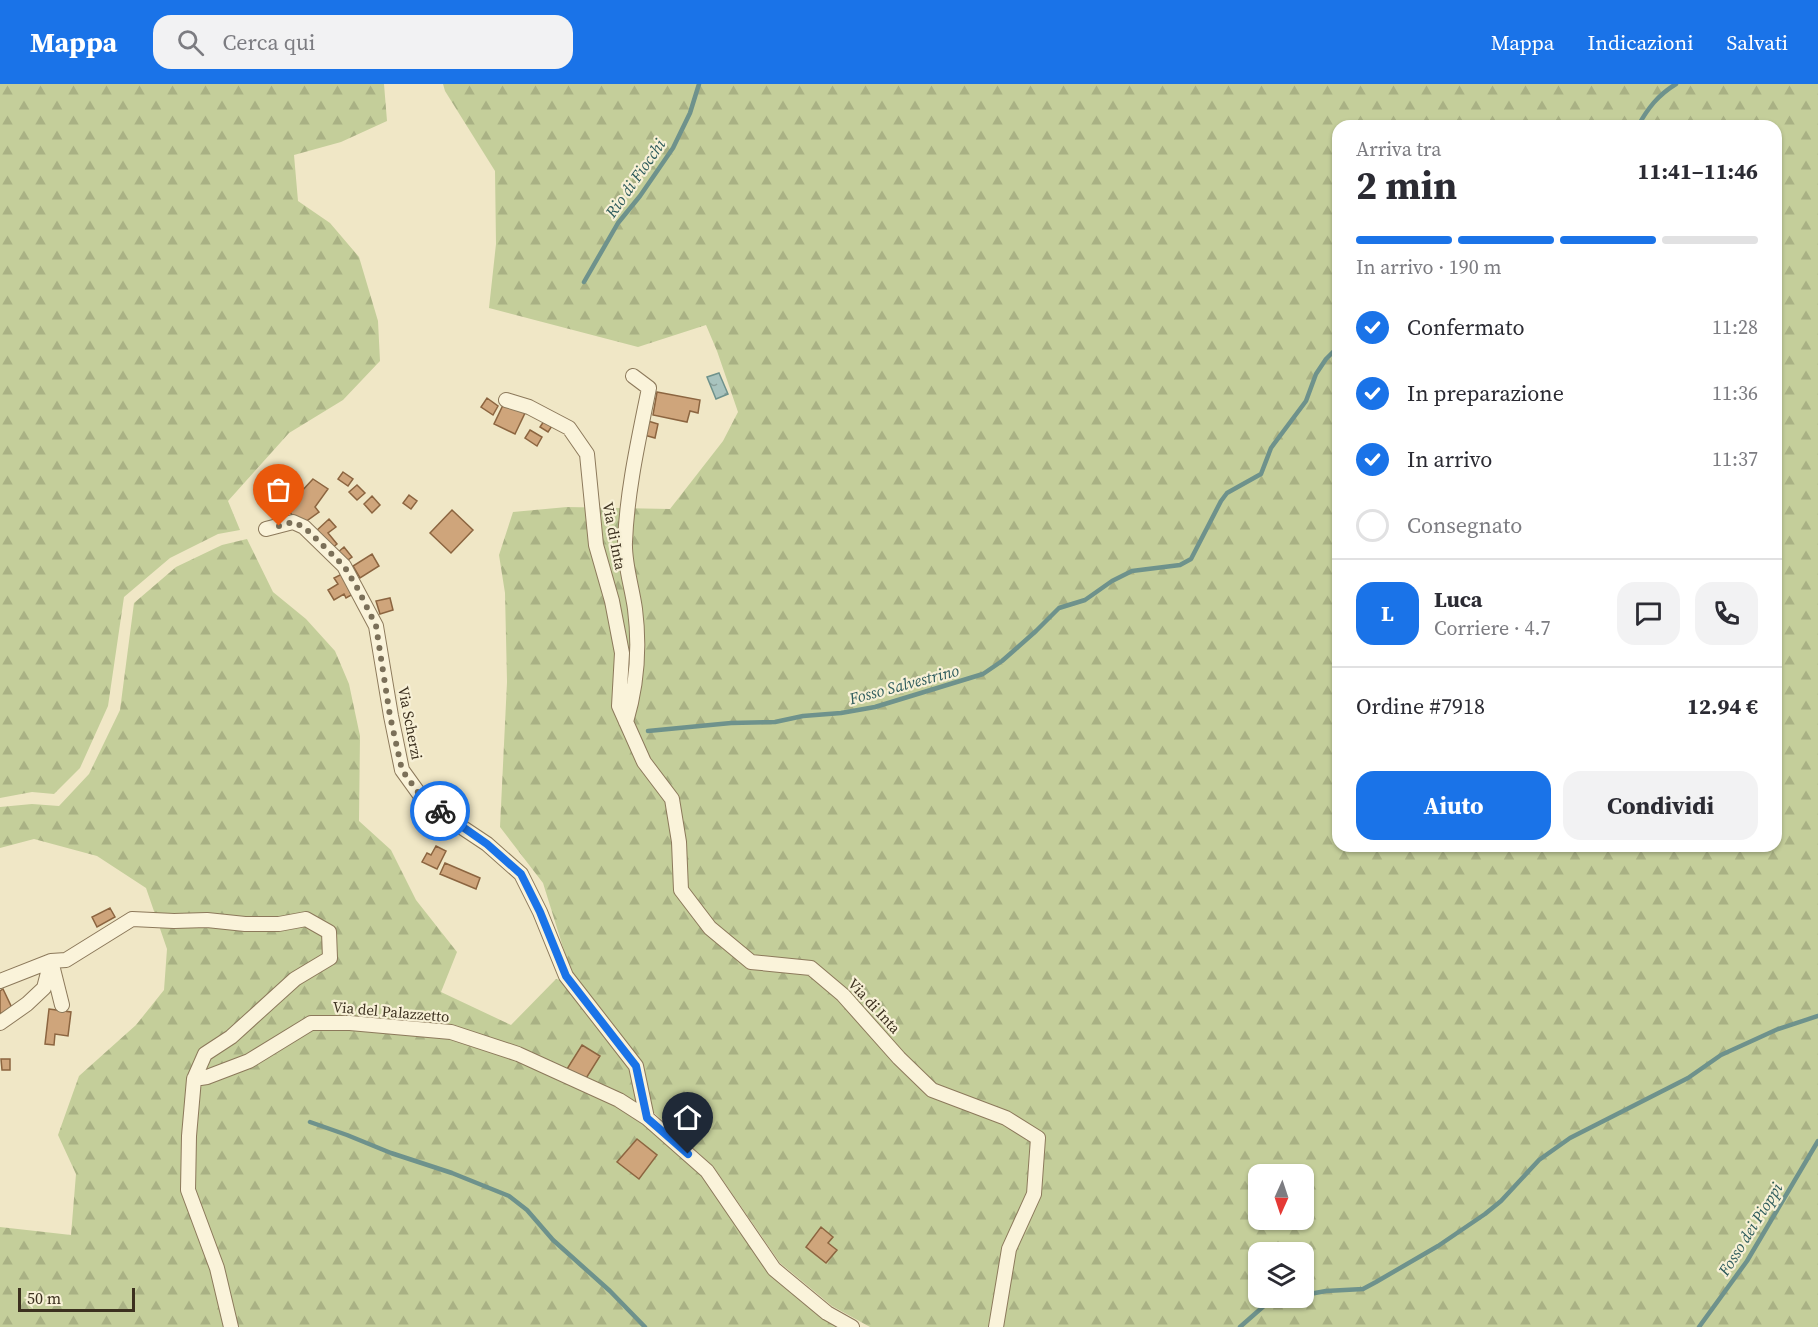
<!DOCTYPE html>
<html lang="it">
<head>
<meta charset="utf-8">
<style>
  :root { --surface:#fff; --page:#f2f2f3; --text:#2b2b33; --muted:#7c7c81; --line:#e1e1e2; --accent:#1a73e8 }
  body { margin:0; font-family:"Source Serif 4",serif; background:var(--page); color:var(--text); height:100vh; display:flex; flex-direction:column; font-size:22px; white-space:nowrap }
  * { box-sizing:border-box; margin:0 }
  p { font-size:20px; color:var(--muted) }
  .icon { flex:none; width:33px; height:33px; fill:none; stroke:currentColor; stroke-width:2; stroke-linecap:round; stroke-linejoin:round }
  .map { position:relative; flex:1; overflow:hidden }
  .sheet { position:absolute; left:1332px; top:36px; width:450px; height:732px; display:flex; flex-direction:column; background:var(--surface); border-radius:18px; box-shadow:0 2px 4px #0004 }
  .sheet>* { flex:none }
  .needle { width:39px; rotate:183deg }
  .fabs { position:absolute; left:1248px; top:1080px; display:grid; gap:12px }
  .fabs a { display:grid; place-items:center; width:66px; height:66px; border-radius:12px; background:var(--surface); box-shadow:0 2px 4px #0004; font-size:30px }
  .scale { position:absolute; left:18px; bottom:15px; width:117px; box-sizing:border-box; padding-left:6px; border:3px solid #3c301f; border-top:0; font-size:16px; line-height:21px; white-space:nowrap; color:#3c301f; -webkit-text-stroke:4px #f7f0d6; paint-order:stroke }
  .pin { position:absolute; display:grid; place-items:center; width:51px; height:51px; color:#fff; margin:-62px -26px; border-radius:50% 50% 50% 0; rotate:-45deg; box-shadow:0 0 6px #0007 }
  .pin .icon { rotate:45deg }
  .courier { position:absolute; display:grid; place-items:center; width:60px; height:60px; margin:-30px; border:4px solid #1a73e8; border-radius:50%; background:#fff; color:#222; box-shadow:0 2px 8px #0007 }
  .overview em { font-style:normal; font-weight:700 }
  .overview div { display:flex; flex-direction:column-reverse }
  .overview { display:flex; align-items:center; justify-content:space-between; height:102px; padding:0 24px }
  h1 { font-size:39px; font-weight:700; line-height:45px }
  .bar { display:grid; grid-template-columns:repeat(4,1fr); gap:9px 6px; align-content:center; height:72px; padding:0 24px }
  .bar i { height:8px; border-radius:4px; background:var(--line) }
  .bar .active { background:var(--accent) }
  .bar p { grid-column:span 4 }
  .line { display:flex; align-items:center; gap:15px; padding:0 24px; border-top:2px solid var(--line) }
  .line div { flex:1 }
  .round { display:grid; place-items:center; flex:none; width:63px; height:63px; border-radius:18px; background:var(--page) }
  ol { padding:0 24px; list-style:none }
  li { display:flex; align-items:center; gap:18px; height:66px }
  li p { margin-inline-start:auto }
  li .icon { padding:6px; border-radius:50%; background:var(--accent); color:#fff; stroke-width:4 }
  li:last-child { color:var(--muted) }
  li i { width:33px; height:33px; border:3px solid var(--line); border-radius:50% }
  .primary-button { display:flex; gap:12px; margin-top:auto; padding:12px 24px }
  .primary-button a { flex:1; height:69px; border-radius:18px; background:var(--accent); color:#fff; font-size:24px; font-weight:700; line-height:69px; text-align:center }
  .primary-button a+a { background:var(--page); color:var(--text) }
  header { display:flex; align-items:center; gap:36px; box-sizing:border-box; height:84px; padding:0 30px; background:var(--accent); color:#fff }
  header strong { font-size:28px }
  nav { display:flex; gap:33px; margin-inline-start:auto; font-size:21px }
  .search { width:420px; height:54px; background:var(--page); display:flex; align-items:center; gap:15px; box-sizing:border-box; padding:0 21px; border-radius:18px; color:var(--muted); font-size:22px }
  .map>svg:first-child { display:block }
  .forest { fill:url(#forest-firs); fill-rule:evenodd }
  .water { fill:url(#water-ripples); stroke:#6e928c; stroke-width:1.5 }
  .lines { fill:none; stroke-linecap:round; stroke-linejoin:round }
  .stream { stroke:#6e928c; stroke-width:4.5 }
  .building { fill:#cfa57b; stroke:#8c6540; stroke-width:1.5 }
  .street-casing { stroke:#8c795b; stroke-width:16 }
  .street { stroke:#faf3da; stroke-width:14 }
  .done { stroke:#7b7059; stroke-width:6; stroke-dasharray:0 10.8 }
  .route { stroke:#1a73e8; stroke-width:8 }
  .labels { text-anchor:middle; stroke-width:4.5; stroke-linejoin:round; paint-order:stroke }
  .street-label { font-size:15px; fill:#3c301f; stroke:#f7f0d6 }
  .water-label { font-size:16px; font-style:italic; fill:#2e5b5c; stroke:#f7f0d6 }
</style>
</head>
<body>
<header>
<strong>Mappa</strong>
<div class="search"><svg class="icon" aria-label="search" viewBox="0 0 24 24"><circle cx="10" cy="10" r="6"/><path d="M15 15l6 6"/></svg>Cerca qui</div>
<nav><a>Mappa</a><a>Indicazioni</a><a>Salvati</a></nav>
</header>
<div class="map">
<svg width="1818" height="1243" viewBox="0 0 1818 1243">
  <defs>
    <pattern id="forest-firs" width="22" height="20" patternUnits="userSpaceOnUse" patternTransform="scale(1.5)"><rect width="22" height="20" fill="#c4ce9a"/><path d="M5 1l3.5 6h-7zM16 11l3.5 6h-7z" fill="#a9b184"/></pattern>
    <pattern id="water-ripples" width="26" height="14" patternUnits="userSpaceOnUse" patternTransform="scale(1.5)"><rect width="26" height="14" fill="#a8c3be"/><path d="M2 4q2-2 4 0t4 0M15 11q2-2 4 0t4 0" fill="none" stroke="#8a9f9a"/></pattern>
  </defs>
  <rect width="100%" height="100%" fill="#f0e7c6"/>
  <!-- forest -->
  <path class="forest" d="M0,0H384L387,37L341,58L294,71L298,117L330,139L359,173L378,237L380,277L343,316L289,349L228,417L240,446L218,450L170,474L124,513L108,622L80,684L54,710L32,708L0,714Z
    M443,0H1818V1243H870L832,1222L780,1179L713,1082L652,1027L641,979L571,889L543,799L500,743L507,598L505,509L499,471L513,428L567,423L670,425L723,357L738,328L717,267L706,241L638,263L489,224L496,160L495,87L445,7ZM1338,42H1776V762H1338ZM1258,1090H1304V1136H1258ZM1258,1168H1304V1214H1258Z
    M247,455L273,508L306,535L335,567L349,600L360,652L359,737L391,766L416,816L457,868L441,908L511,941L556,895L565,897L631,984L643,1039L703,1091L769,1189L840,1243H0V1143L71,1151L76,1090L58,1051L79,992L136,941L164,906L167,865L146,804L97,772L34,755L0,764V723L32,720L59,722L89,690L120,626L134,519L176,483L222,461Z"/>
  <!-- water -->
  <path class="water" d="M719,289L728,310L716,315L707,293Z"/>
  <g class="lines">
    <!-- stream -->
    <path class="stream" d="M1638,42C1648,24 1658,11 1676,0
      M584,198L618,139L640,112L673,64L690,29L699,0
      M648,647L731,639L775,638L803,632L841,629L875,623L983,590L1002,577L1036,547L1059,524L1085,516L1112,497L1132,487L1180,481L1191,475L1221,417L1227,409L1261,390L1271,364L1306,317L1316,290L1326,275L1338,263
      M310,1038L347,1051L391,1069L452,1089L509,1112L527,1126L553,1156L610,1207L645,1243
      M1304,1211L1326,1207L1363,1205L1376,1198L1438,1162L1485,1130L1501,1117L1539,1076L1570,1054L1688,994L1721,971L1778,945L1818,932
      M1240,1243L1265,1221L1277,1215L1292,1214
      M1699,1243L1747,1177L1818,1057"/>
  </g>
  <!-- building -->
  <path class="building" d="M657,308L700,316L698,329L690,327L687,338L653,331Z
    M487,314L498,322L493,331L481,323Z
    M504,319L525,329L515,350L494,340Z
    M544,337L552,342L548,348L540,343Z
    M648,337L658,340L655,354L644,351Z
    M530,346L542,353L537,362L525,354Z
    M343,388L353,395L348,402L338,395Z
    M313,395L328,405L315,423L319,428L301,441L286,424Z
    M357,401L365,409L357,416L349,408Z
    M409,411L417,417L411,425L403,419Z
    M372,412L380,421L372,429L364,420Z
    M452,426L473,446L451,469L430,449Z
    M329,435L336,443L328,449L337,460L330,466L315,448Z
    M344,463L352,473L345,478L337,469Z
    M372,470L379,482L360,494L353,482Z
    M344,489L355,509L346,514L344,510L334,516L328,506L338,500L334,494Z
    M390,514L393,526L380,530L376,517Z
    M436,762L446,767L437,785L422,778L427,769L431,771Z
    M445,779L480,794L476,805L440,790Z
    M110,824L115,833L97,843L92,833Z
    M3,905L12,924L0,930V907Z
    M49,925L71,928L68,952L55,950L54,961L45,960Z
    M582,961L600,972L585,996L567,985Z
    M1,975H10V986H2Z
    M637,1055L657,1071L639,1095L617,1078Z
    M821,1143L833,1153L828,1159L837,1166L826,1179L806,1163Z"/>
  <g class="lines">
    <defs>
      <path id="street" d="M506,316L529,323L569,344L587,370L596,461L612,517L622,569L619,622L644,678L672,715L679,758L681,806L710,844L751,878L811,884L843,911L899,974L932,1006L1006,1034L1038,1054L1034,1110L1009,1165L996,1243
        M266,445L293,438L304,443L344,482L376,542L391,632L402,686L420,711L448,734L487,760L521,790L540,828L566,892L636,982L647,1034
        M626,638C637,601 640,564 635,525C632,503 624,479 625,458C627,406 639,354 649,304L633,292
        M0,897L51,877L62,921
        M0,939L27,920L44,904L51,877L66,876L132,835L174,837L207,836L245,840H279L306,835L329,848L330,874L295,895L231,953L205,970L194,995
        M231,1243L217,1184L188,1106L189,1052L194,995L207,993L249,977L311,939H350L451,948L518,970L619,1016L647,1034L707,1087L774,1185L827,1229L852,1243"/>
    </defs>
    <!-- street casing -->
    <use href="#street" class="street-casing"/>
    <!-- street -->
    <use href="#street" class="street"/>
  </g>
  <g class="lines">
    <!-- done -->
    <path class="done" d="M279,442L293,438L304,443L344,482L359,507L376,542L390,632L402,686L420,711L440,727"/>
    <!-- route -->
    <path class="route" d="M440,727L487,760L521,790L540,828L566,892L636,982L647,1034L688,1070"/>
  </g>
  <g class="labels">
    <!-- street labels -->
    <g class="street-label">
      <text transform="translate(614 452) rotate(79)" y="5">Via di Inta</text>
      <text transform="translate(410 639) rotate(79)" y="5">Via Scherzi</text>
      <text transform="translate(874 922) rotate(47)" y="5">Via di Inta</text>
      <text transform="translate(391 928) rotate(5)" y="5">Via del Palazzetto</text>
    </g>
    <!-- water labels -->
    <g class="water-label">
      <text transform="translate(635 94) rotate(-55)" y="6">Rio di Fiocchi</text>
      <text transform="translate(904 600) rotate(-15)" y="6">Fosso Salvestrino</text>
      <text transform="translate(1750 1145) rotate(-58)" y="6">Fosso dei Pioppi</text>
    </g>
  </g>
</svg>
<div class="fabs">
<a><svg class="needle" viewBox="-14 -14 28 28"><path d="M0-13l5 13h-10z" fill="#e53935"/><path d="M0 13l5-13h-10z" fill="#7c7c81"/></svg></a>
<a><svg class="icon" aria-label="layers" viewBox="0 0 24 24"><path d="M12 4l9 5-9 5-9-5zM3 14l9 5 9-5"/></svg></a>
</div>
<div class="scale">50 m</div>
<div class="pin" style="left:279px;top:442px;background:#ea580c"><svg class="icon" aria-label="bag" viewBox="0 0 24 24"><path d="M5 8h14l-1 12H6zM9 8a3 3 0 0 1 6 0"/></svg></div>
<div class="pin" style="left:688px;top:1070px;background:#1f2937"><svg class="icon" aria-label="home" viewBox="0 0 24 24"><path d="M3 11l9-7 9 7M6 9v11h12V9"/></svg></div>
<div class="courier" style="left:440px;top:727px"><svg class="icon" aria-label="bike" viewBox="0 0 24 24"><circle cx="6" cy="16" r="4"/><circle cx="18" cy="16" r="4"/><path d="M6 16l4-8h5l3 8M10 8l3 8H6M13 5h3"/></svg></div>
<section class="sheet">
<div class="overview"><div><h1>2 min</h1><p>Arriva tra</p></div><em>11:41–11:46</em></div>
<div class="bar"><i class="active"></i><i class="active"></i><i class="active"></i><i></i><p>In arrivo · 190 m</p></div>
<ol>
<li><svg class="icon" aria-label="check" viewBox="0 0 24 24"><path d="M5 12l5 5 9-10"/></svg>Confermato<p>11:28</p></li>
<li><svg class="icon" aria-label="check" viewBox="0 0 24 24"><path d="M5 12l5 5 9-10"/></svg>In preparazione<p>11:36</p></li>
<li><svg class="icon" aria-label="check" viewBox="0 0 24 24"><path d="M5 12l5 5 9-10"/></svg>In arrivo<p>11:37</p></li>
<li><i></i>Consegnato</li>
</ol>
<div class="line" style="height:108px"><b class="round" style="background:var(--accent);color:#fff">L</b><div><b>Luca</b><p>Corriere · 4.7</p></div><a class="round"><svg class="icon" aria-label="chat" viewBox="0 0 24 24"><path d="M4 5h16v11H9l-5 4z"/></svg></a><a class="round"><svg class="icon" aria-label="phone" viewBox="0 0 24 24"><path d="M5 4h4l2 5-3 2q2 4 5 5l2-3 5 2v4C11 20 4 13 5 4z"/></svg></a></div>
<div class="line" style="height:78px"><div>Ordine #7918</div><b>12.94 €</b></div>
<div class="primary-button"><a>Aiuto</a><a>Condividi</a></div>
</section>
</div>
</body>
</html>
